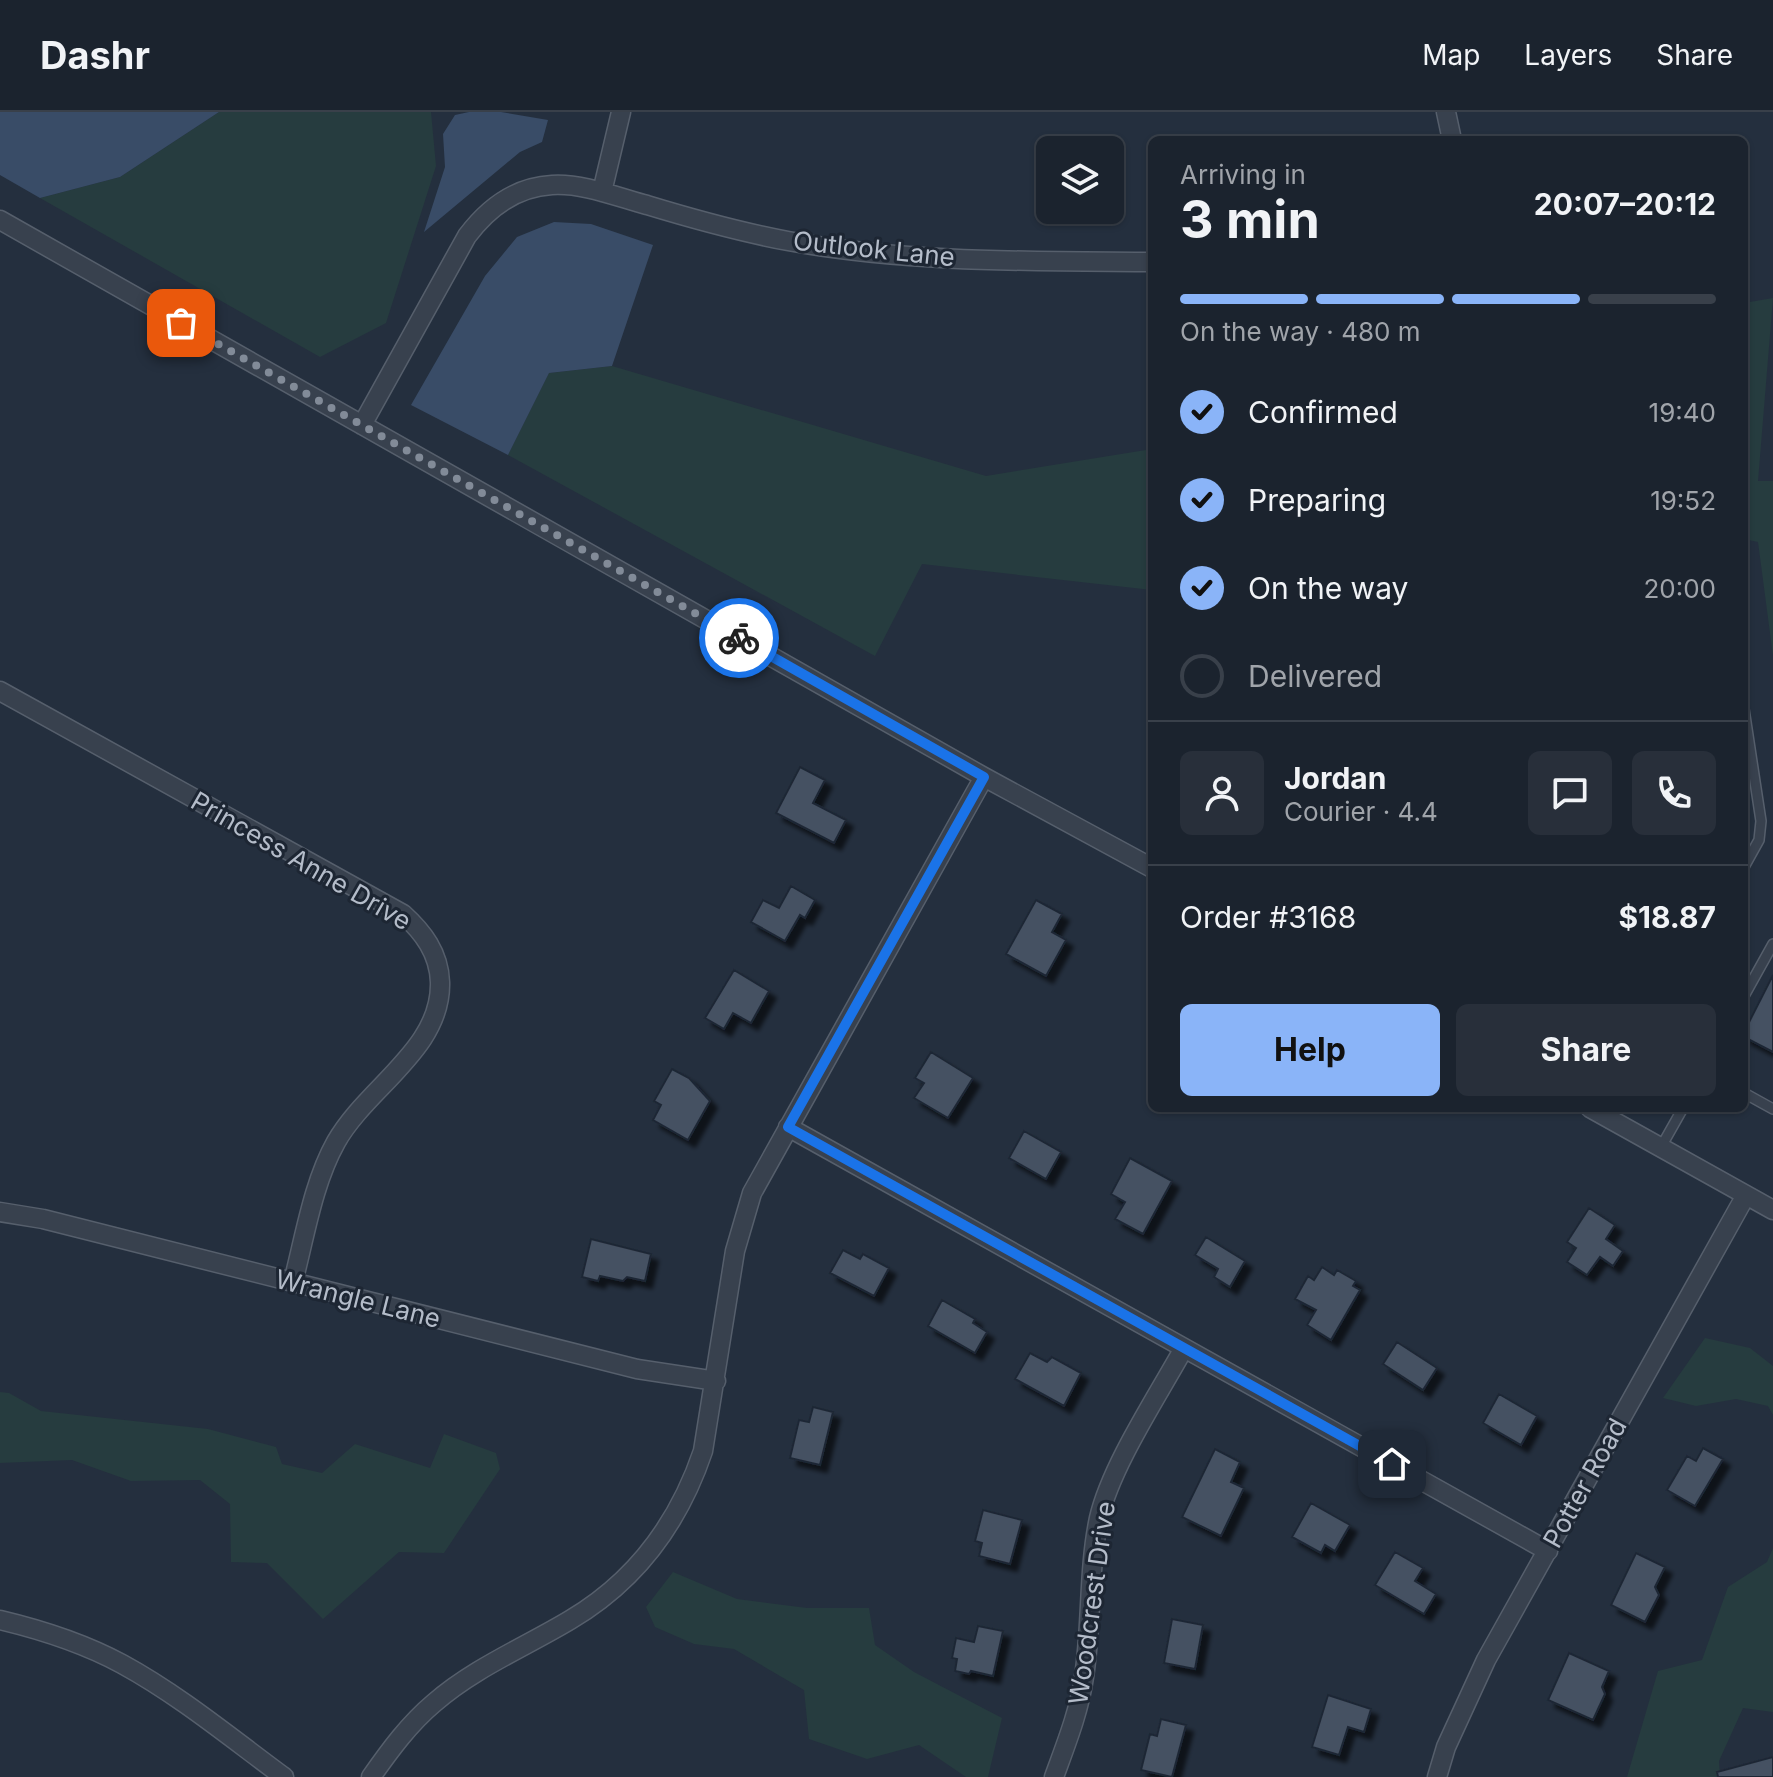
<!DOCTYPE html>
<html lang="en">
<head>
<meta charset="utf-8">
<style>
  :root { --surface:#1b232e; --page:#282f3a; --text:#f1f3f6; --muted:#a0a4aa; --line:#39404a; --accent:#8ab4f8 }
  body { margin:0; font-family:Inter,sans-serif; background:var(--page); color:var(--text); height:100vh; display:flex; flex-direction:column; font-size:30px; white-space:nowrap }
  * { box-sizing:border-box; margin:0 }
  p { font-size:26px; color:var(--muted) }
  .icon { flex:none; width:44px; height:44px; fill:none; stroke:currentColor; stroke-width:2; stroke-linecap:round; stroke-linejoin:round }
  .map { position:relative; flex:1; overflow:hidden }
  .details { position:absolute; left:1148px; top:24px; width:600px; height:976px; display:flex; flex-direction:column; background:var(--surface); border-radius:12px; box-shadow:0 2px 6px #0004,0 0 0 2px var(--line) }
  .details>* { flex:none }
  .buttons { position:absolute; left:1036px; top:24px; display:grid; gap:16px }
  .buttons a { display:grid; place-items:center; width:88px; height:88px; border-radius:12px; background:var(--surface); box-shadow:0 2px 6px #0004,0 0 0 2px var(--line); font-size:40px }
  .pin { position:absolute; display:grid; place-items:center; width:68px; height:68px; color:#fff; margin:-34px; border-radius:16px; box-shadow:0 4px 12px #0006 }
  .courier { position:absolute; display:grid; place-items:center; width:80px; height:80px; margin:-40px; border:6px solid #1a73e8; border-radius:50%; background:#fff; color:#222; box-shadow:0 2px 10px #0007 }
  .overview em { font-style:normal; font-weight:700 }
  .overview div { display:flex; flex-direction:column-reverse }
  .overview { display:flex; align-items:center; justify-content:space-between; height:136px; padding:0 32px }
  h1 { font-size:52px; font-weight:700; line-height:60px }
  .bar { display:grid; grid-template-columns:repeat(4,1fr); gap:12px 8px; align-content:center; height:96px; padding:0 32px }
  .bar i { height:10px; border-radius:6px; background:var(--line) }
  .bar .active { background:var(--accent) }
  .bar p { grid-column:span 4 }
  .line { display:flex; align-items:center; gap:20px; padding:0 32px; border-top:2px solid var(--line) }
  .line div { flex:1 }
  .round { display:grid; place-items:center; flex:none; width:84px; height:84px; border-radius:12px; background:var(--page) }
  ol { padding:0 32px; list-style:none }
  li { display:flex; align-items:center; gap:24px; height:88px }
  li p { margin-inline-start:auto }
  li .icon { padding:8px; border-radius:50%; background:var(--accent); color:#111; stroke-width:4 }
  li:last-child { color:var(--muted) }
  li i { width:44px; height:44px; border:4px solid var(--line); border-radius:50% }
  .action { display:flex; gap:16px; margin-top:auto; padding:16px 32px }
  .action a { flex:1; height:92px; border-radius:12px; background:var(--accent); color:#111; font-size:32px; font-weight:700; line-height:92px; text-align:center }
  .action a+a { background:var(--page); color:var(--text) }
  header { display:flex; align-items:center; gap:48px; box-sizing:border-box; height:112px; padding:0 40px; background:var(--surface); border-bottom:2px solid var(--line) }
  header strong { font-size:38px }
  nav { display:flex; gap:44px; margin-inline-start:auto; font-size:28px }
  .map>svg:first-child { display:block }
  .green { fill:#263c3f }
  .water { fill:#394c67 }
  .building { fill:#455162; stroke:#1f2835; stroke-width:2; filter:url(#shadow) }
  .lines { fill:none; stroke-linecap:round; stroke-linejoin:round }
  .lane-casing { stroke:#565f6c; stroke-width:12 }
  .street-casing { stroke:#565f6c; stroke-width:21 }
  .lane { stroke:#38414e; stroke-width:9 }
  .street { stroke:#38414e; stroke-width:18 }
  .done { stroke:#828b98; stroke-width:8; stroke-dasharray:0 14.4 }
  .route { stroke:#1a73e8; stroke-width:10 }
  .labels { text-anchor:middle; stroke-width:6; stroke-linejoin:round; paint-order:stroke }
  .street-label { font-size:26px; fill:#b4bcc9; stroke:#1d2633 }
</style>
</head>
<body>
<header>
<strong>Dashr</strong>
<nav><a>Map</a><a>Layers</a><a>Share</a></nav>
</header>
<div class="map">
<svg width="1773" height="1665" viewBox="0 0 1773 1665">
  <defs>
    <filter id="shadow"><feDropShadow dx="7" dy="7" stdDeviation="2" flood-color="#0009"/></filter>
  </defs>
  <rect width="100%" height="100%" fill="#242f3e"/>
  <!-- green -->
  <path class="green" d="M219,0H431L436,54L386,211L320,245L40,86L120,65Z
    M1773,186L1758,369H1773V544L1758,430L1744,427V191Z
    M612,254L986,364L1152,337V478L922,452L875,544L508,343L549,261Z
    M1705,1226L1750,1236L1773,1254V1303L1768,1294L1736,1287L1696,1294L1663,1286Z
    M0,1280L9,1281L41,1299L208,1317L276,1335L282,1352L322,1361L355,1332L430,1356L444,1322L496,1341L500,1357L444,1441L399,1440L323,1507L267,1451L231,1450L230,1392L200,1368L131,1369L72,1348L0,1351Z
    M1773,1436V1600L1743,1596L1719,1649L1720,1665H1627L1658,1559L1702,1548L1728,1475L1767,1450Z
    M673,1460L737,1487L807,1496H869L875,1533L914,1560L1002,1606L988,1665H966L919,1633L867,1647L809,1627L804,1578L734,1537L694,1532L655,1515L646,1495Z"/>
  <!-- water -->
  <path class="water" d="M0,0H219L120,65L40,86L0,63Z
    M469,0H501L548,8L542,30L520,40L424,120L445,55L443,22L455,3Z
    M554,110L591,112L653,133L612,254L549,261L508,343L411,293L485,164L517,125Z"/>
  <!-- building -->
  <path class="building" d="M800,655L825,668L813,691L846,708L834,731L776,701Z
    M791,774L815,788L805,806L800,803L785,829L751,810L763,788L779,796Z
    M1036,788L1062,802L1052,820L1066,828L1046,864L1006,842Z
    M734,858L769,879L751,911L733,901L724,917L705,906Z
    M1773,863V940L1744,925V920Z
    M931,940L973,966L948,1006L914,986L924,971L915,966Z
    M672,957L689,966L710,989L688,1028L653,1008L661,993L654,989Z
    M1024,1019L1061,1040L1046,1067L1009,1046Z
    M1130,1046L1172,1069L1143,1122L1115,1107L1125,1090L1111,1082Z
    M1589,1096L1615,1113L1606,1127L1623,1139L1613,1154L1600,1145L1587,1163L1567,1150L1576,1136L1567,1130Z
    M1206,1125L1245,1149L1230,1175L1214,1165L1218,1157L1195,1143Z
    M591,1127L651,1142L645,1169L627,1165L623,1169L600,1164L598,1169L582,1165Z
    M843,1138L860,1147L863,1142L889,1156L874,1184L830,1161Z
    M1322,1155L1334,1163L1337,1158L1356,1169L1353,1174L1360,1178L1331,1228L1307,1213L1316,1198L1295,1187L1308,1164L1314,1168Z
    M942,1188L975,1207L973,1211L987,1220L975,1241L928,1214Z
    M1397,1230L1437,1256L1423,1278L1383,1252Z
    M1030,1241L1047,1250L1052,1245L1081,1261L1064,1294L1015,1267Z
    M1499,1282L1537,1304L1521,1333L1483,1311Z
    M813,1295L833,1300L820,1353L790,1346L799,1308L809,1310Z
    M1703,1336L1723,1347L1695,1394L1667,1378L1687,1344L1696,1349Z
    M1215,1337L1240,1350L1231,1370L1244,1376L1221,1424L1182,1405Z
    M1311,1391L1350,1413L1335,1439L1325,1433L1321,1441L1292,1425Z
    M983,1398L1022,1408L1010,1452L979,1444L982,1431L975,1429Z
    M1395,1440L1423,1456L1415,1469L1436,1482L1424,1502L1375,1473Z
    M1636,1441L1665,1455L1655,1475L1659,1483L1645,1510L1611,1493Z
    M1172,1507L1203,1513L1195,1557L1164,1551Z
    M978,1514L1003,1519L993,1564L971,1559L969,1562L955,1559L957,1547L952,1546L956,1526L974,1530Z
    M1569,1541L1609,1559L1602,1575L1605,1582L1593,1608L1548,1588Z
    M1328,1583L1371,1597L1364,1620L1348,1615L1339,1643L1312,1635Z
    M1161,1607L1186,1613L1172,1665L1141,1658L1150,1622L1157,1624Z
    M1773,1645V1665H1718L1717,1660Z"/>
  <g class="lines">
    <defs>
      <path id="lane" d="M1744,597L1761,709L1759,728L1744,755
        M1744,884L1773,832
        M1744,981L1773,997
        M1661,1035L1683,996"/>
      <path id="street" d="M1446,0L1452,28
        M602,80L621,0
        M0,108L984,665L1152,756
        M362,313L467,124C488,96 515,75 552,73C583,71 617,85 647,93C693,107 740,120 788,129C908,151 1030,149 1152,150
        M0,579L403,802C423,820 439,841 440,870C442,937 367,975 336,1030C313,1071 305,1124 293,1170
        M1590,996L1773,1098
        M788,1015L1548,1439
        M0,1100L43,1107L637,1257L716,1269
        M0,1508C42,1518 83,1531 122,1552C179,1583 231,1626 284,1665
        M371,1665C390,1638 409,1612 434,1591C474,1556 525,1535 570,1508C636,1469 679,1410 703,1339L735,1139L752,1081L984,665
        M1054,1665C1066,1632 1079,1600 1084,1565C1092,1513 1088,1458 1099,1406C1111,1354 1157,1285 1184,1236
        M1437,1665L1446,1635L1486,1548L1746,1083"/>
    </defs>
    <!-- lane casing -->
    <use href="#lane" class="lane-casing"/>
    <!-- street casing -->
    <use href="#street" class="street-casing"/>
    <!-- lane -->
    <use href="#lane" class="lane"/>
    <!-- street -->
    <use href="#street" class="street"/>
  </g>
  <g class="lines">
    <!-- done -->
    <path class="done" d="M181,211L739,526"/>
    <!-- route -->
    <path class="route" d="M739,526L984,665L788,1015L1392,1352"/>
  </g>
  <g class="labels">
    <!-- street labels -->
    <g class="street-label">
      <text transform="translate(874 137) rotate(6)" y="9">Outlook Lane</text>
      <text transform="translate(301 749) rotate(30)" y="9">Princess Anne Drive</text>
      <text transform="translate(358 1187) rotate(14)" y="9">Wrangle Lane</text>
      <text transform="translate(1585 1371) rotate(-61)" y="9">Potter Road</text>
      <text transform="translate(1092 1491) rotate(-82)" y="9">Woodcrest Drive</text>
    </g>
  </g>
</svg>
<div class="buttons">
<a><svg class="icon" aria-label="layers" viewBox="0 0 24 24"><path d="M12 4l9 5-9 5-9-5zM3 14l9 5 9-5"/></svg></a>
</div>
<div class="pin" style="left:181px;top:211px;background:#ea580c"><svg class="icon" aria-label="bag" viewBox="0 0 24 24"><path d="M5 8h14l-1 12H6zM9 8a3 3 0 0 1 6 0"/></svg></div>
<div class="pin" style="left:1392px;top:1352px;background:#1f2937"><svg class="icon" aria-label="home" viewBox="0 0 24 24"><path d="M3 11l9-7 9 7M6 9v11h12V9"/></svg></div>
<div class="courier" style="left:739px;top:526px"><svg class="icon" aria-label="bike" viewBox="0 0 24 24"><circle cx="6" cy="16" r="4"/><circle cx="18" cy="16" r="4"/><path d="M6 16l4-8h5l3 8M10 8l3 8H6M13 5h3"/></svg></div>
<section class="details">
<div class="overview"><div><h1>3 min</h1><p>Arriving in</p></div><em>20:07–20:12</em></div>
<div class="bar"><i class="active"></i><i class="active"></i><i class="active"></i><i></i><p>On the way · 480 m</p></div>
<ol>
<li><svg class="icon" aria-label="check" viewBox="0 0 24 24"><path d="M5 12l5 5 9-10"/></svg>Confirmed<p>19:40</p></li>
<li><svg class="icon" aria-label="check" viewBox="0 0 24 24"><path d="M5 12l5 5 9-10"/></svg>Preparing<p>19:52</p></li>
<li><svg class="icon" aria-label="check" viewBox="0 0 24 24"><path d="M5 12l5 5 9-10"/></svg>On the way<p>20:00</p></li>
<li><i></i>Delivered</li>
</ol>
<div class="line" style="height:144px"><a class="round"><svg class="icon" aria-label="person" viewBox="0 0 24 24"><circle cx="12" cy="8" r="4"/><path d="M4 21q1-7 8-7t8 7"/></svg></a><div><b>Jordan</b><p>Courier · 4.4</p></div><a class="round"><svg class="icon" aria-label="chat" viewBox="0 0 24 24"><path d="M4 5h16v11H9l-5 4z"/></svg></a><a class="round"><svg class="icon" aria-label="phone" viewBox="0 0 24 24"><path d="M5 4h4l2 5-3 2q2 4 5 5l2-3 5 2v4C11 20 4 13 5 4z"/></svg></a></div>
<div class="line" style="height:104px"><div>Order #3168</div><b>$18.87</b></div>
<div class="action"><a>Help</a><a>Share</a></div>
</section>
</div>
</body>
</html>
